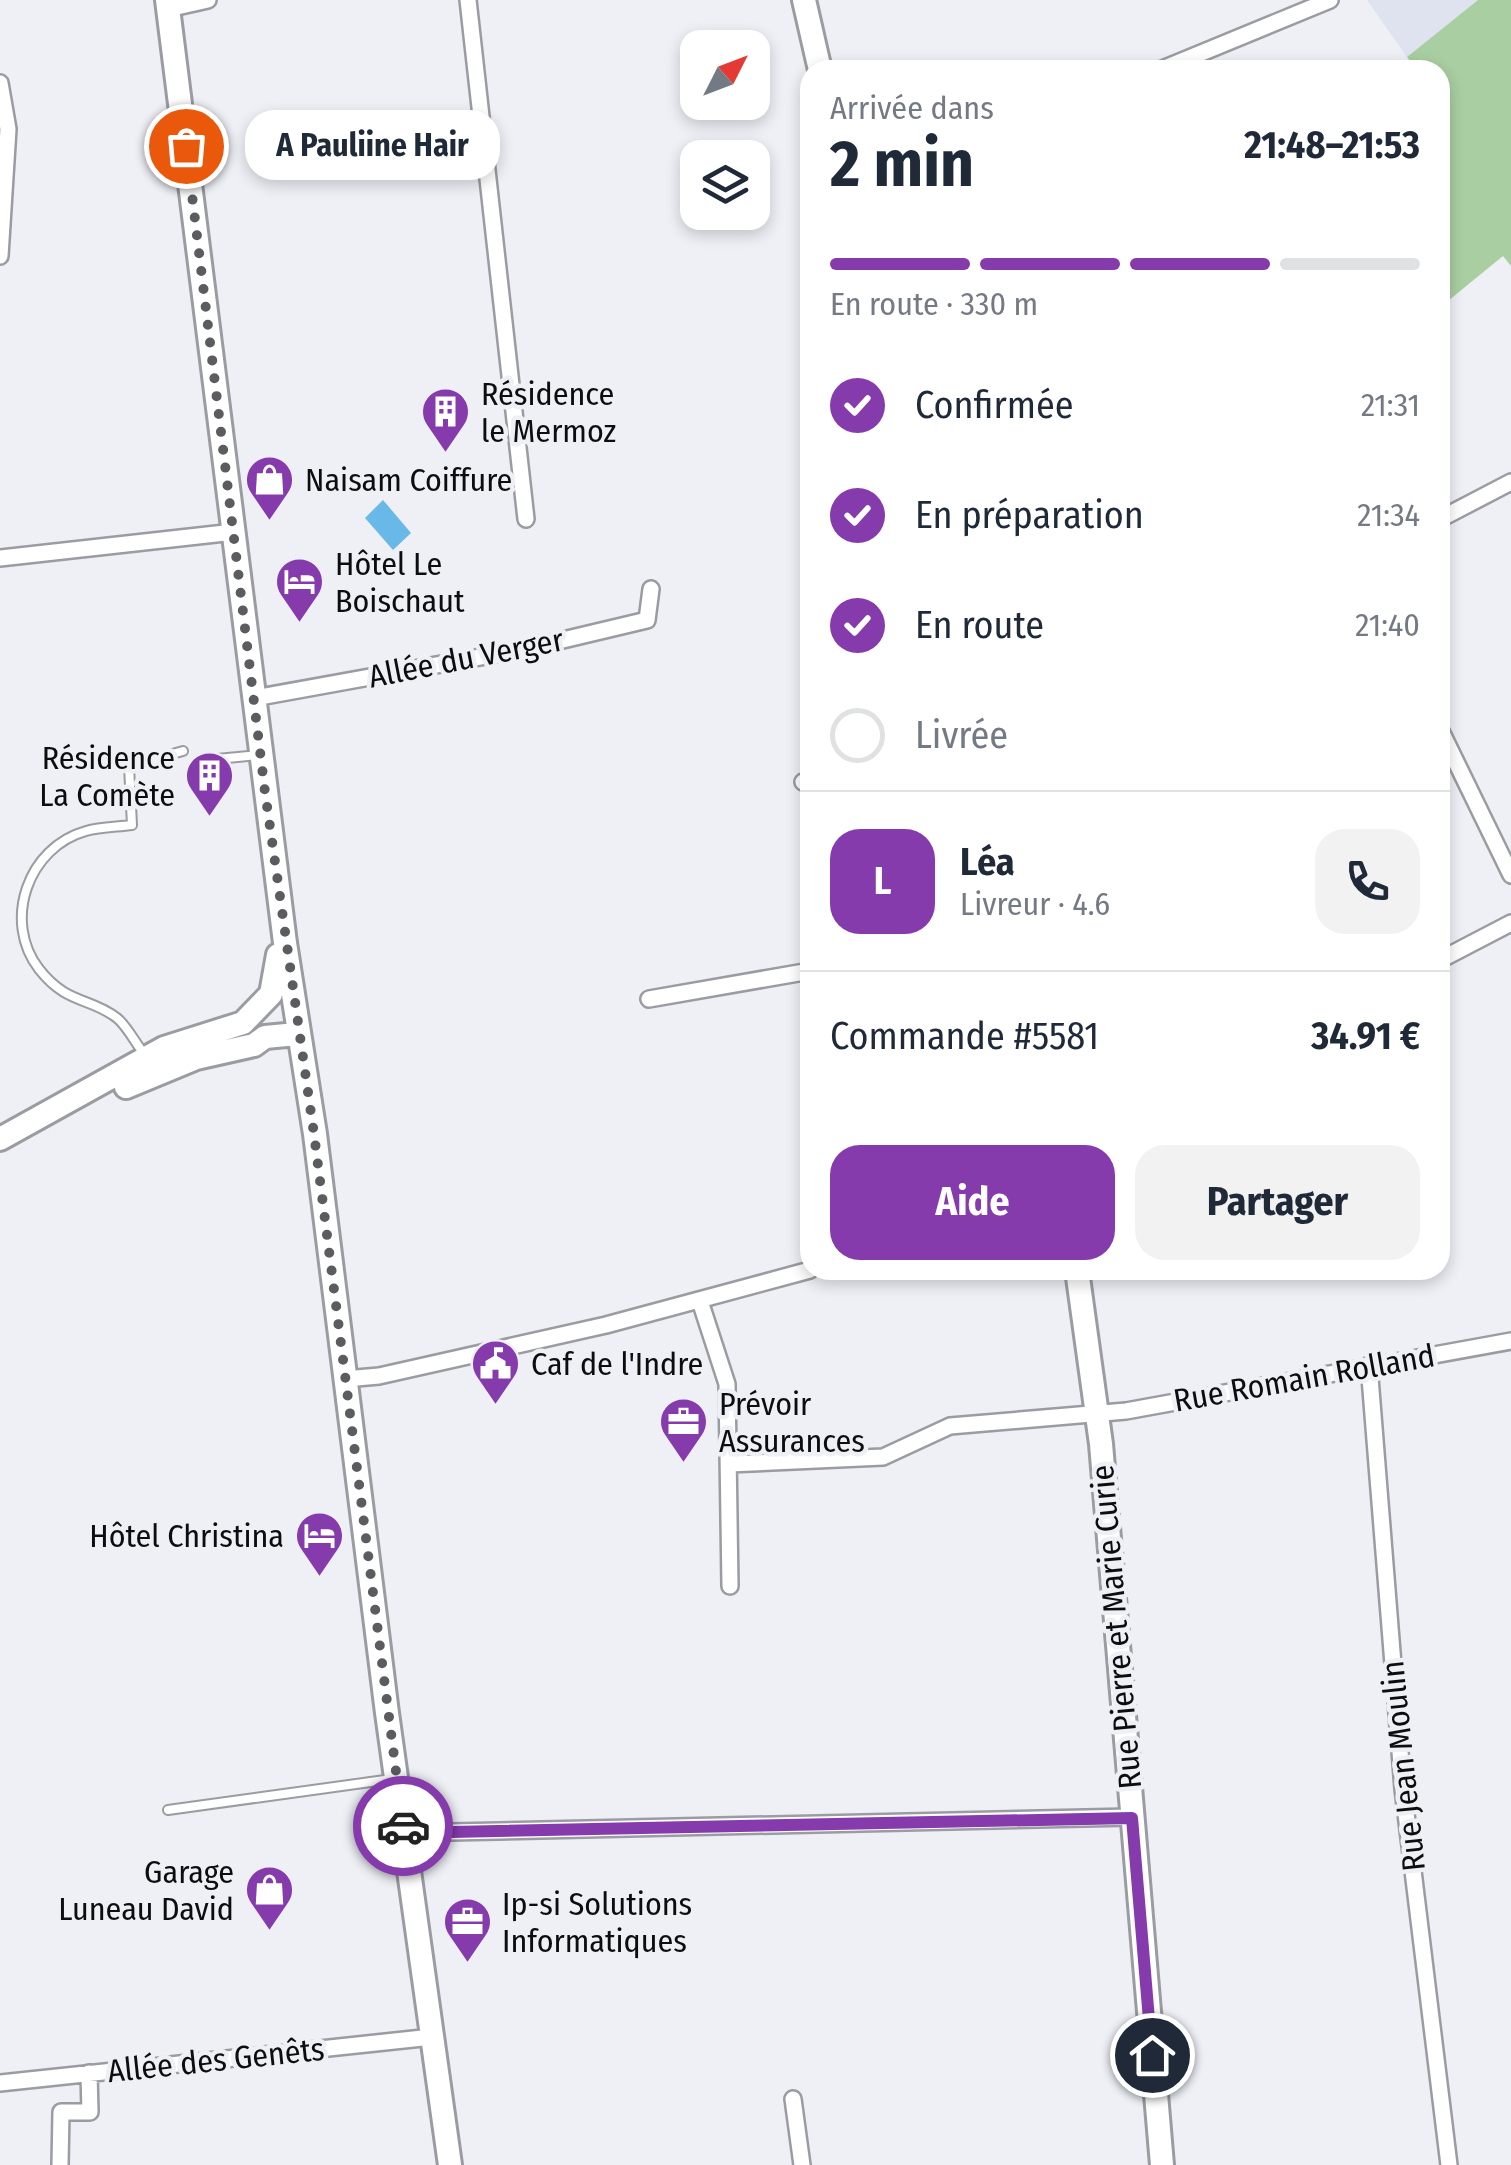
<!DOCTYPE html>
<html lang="fr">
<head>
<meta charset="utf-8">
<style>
  :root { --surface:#fff; --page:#f2f2f3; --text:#1f2937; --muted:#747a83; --line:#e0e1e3; --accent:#863bad }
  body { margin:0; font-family:"Fira Sans Condensed",sans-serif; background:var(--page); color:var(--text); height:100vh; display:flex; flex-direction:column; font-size:38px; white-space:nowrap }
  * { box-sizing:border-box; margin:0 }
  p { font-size:32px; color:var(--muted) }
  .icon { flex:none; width:55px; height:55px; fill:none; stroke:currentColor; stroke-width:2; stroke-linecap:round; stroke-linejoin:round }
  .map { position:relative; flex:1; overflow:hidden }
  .sheet { position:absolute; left:800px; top:60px; width:650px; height:1220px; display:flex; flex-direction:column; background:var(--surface); border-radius:30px; box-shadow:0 5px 15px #0003 }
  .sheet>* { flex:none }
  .needle { width:65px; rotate:48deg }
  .tools { position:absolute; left:680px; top:30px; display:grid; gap:20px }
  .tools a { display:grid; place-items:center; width:90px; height:90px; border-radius:20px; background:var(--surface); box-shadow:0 5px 15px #0003; font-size:50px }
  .pin { position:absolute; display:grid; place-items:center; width:85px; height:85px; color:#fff; margin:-42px; border:5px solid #fff; border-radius:50%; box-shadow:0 2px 10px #0007 }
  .courier { position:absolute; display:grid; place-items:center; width:100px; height:100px; margin:-50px; border:8px solid #863bad; border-radius:50%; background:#fff; color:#222; box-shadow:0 2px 12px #0007 }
  .bubble { position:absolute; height:70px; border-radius:30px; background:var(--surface); box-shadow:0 5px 15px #0003; font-size:32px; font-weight:700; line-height:70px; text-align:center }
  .head em { font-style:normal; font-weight:700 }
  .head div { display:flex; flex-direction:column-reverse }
  .head { display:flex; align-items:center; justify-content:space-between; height:170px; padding:0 30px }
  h1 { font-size:65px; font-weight:700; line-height:75px }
  .bar { display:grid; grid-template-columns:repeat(4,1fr); gap:15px 10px; align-content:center; height:120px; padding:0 30px }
  .bar i { height:12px; border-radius:8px; background:var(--line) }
  .bar .active { background:var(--accent) }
  .bar p { grid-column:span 4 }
  .line { display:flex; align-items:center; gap:25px; padding:0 30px; border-top:2px solid var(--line) }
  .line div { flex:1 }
  .round { display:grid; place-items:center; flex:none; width:105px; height:105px; border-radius:30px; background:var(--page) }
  ol { padding:0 30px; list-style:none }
  li { display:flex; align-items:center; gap:30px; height:110px }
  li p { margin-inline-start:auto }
  li .icon { padding:10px; border-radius:50%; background:var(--accent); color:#fff; stroke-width:4 }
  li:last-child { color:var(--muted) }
  li i { width:55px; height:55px; border:5px solid var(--line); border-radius:50% }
  .primary-button { display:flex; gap:20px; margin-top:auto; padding:20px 30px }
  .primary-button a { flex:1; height:115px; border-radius:30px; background:var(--accent); color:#fff; font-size:40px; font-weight:700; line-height:115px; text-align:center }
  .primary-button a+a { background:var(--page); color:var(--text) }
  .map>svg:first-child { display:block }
  .built { fill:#dfe3ef }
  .green { fill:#a9cea1 }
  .water { fill:#68b9e7 }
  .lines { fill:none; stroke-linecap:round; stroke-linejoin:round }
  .lane-casing { stroke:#9a9ca2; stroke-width:12 }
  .street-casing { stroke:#9a9ca2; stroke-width:20 }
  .secondary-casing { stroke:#9a9ca2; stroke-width:28 }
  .lane { stroke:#fff; stroke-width:8 }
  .street { stroke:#fff; stroke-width:15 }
  .secondary { stroke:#fff; stroke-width:22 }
  .done { stroke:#5b5c5f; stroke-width:10; stroke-dasharray:0 18 }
  .route { stroke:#863bad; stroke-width:12 }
  .labels { text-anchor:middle; stroke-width:9; stroke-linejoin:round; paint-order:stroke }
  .poi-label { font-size:32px; fill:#0c0d0e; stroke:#eef0f6; text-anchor:start }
  .street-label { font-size:32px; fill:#0c0d0e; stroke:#eef0f6 }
</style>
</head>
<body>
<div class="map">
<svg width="1511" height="2165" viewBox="0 0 1511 2165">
  <rect width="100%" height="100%" fill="#eef0f6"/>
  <!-- built -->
  <path class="built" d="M1367,0H1478L1407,57Z"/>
  <!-- green -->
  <path class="green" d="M1478,0H1511V266L1503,256L1443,305L1440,70H1406L1413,65L1407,57Z"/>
  <!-- water -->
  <path class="water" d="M383,500L411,533L393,550L365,518Z"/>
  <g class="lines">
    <defs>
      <path id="lane" d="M217,759L258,755
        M145,1055C136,1044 127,1026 117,1018C90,997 67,1005 39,969C2,921 28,847 86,831C100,827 117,827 132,825L129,766L183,751
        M168,1810L392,1779"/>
      <path id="street" d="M468,0L526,519
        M168,9L208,0
        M1160,70L1330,0
        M0,83L8,129L0,256
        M1440,519L1511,482
        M0,558L234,532
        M254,698L525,649L647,620L651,589
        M1440,729L1511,875
        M803,782L810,781
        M1440,960L1511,923
        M649,999L810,971
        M700,1301L727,1384L730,1586
        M1369,1365L1403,1789L1449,2165
        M345,1379L379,1376L606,1325L810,1270
        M729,1464L883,1457L950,1426L1126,1411L1511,1341
        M404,1833L1132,1817
        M0,2083L432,2037
        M793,2099L802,2165
        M60,2165L61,2112H90L89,2073"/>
      <path id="secondary" d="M167,0L285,943L315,1134L387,1713L450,2165
        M804,0L820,70
        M126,1087L196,1058L254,1045L265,1037L297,1034
        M0,1139L164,1048L243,1023L271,994L278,955
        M1077,1270L1101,1444L1162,2165"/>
    </defs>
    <!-- lane casing -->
    <use href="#lane" class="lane-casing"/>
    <!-- street casing -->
    <use href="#street" class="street-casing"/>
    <!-- secondary casing -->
    <use href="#secondary" class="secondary-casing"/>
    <!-- lane -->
    <use href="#lane" class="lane"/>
    <!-- street -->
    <use href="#street" class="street"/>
    <!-- secondary -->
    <use href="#secondary" class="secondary"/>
  </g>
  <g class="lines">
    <!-- done -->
    <path class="done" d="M186,146L265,792L314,1134L403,1826"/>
    <!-- route -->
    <path class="route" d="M403,1826L404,1833L1132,1818L1152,2055"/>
  </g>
  <!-- icons -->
  <defs>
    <symbol id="building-pin" viewBox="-11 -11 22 30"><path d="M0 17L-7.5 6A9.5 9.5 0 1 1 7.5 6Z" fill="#863bad" stroke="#eef0f6"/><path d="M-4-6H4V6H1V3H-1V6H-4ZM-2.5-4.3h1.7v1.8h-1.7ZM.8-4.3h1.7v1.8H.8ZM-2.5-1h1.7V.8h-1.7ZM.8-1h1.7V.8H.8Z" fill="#fff"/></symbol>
    <symbol id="shop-pin" viewBox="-11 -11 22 30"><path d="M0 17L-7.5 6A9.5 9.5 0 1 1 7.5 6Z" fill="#863bad" stroke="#eef0f6"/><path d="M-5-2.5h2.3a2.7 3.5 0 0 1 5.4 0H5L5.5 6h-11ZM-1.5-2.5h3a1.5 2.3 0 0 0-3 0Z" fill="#fff"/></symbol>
    <symbol id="hotel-pin" viewBox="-11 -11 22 30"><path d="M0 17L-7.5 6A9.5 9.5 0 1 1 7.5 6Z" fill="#863bad" stroke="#eef0f6"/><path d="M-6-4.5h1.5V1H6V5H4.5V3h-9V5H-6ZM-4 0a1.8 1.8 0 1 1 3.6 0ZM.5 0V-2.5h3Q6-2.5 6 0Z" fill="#fff"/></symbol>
    <symbol id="civic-pin" viewBox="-11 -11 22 30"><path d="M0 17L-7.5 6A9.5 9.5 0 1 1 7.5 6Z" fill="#863bad" stroke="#eef0f6"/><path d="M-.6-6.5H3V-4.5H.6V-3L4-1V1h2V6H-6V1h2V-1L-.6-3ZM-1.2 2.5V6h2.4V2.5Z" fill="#fff"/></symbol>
    <symbol id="office-pin" viewBox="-11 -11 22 30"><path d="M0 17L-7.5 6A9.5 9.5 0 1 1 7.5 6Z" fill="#863bad" stroke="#eef0f6"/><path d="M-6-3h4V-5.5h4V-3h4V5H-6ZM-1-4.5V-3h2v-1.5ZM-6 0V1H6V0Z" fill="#fff"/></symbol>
  </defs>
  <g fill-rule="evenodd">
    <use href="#building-pin" x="418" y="384" width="55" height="75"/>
    <use href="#shop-pin" x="242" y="452" width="55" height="75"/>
    <use href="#hotel-pin" x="272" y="554" width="55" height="75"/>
    <use href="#building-pin" x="182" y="748" width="55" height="75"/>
    <use href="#civic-pin" x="468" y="1336" width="55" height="75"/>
    <use href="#office-pin" x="656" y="1394" width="55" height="75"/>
    <use href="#hotel-pin" x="292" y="1508" width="55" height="75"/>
    <use href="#shop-pin" x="242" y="1862" width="55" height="75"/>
    <use href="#office-pin" x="440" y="1894" width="55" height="75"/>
  </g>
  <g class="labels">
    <!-- poi labels -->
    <g class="poi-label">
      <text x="481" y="405">Résidence<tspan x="481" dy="37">le Mermoz</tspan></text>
      <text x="305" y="491">Naisam Coiffure</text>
      <text x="335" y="575">Hôtel Le<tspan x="335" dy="37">Boischaut</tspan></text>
      <text x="175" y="769" text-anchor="end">Résidence<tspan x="175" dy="37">La Comète</tspan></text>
      <text x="531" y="1375">Caf de l'Indre</text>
      <text x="719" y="1415">Prévoir<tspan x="719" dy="37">Assurances</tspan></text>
      <text x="284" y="1547" text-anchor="end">Hôtel Christina</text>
      <text x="234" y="1883" text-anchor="end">Garage<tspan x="234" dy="37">Luneau David</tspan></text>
      <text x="502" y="1915">Ip-si Solutions<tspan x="502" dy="37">Informatiques</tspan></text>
    </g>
    <!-- street labels -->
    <g class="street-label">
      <text transform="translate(466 658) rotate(-11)" y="11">Allée du Verger</text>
      <text transform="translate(1304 1378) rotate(-10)" y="11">Rue Romain Rolland</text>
      <text transform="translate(1116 1627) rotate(-95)" y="11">Rue Pierre et Marie Curie</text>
      <text transform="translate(1403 1766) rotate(-96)" y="11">Rue Jean Moulin</text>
      <text transform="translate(216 2060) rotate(-6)" y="11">Allée des Genêts</text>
    </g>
  </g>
</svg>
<div class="tools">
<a><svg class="needle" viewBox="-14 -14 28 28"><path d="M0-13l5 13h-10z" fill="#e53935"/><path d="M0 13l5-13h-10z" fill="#747a83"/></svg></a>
<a><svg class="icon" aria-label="layers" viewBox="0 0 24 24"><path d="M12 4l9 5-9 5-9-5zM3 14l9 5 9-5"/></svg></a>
</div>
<div class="pin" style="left:186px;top:146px;background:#ea580c"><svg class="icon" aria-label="bag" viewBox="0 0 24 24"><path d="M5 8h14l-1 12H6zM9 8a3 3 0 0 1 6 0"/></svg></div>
<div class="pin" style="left:1152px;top:2055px;background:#1f2937"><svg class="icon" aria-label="home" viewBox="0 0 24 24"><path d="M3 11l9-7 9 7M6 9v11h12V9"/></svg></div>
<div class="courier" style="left:403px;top:1826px"><svg class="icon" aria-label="car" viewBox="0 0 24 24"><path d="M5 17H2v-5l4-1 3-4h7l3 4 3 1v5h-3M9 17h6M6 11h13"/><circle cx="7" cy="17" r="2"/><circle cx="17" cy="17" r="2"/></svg></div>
<div class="bubble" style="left:245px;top:110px;width:255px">A Pauliine Hair</div>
<section class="sheet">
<div class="head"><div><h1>2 min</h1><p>Arrivée dans</p></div><em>21:48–21:53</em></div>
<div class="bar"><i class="active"></i><i class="active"></i><i class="active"></i><i></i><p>En route · 330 m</p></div>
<ol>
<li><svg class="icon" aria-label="check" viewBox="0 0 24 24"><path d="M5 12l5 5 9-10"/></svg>Confirmée<p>21:31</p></li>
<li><svg class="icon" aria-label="check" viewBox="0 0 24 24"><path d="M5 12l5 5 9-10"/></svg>En préparation<p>21:34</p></li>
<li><svg class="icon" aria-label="check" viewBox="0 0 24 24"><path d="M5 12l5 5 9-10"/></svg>En route<p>21:40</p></li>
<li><i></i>Livrée</li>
</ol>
<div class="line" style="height:180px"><b class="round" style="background:var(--accent);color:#fff">L</b><div><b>Léa</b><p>Livreur · 4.6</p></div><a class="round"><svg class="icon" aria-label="phone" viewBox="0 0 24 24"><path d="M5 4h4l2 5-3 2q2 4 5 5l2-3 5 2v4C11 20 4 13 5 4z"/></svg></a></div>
<div class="line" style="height:130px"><div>Commande #5581</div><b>34.91 €</b></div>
<div class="primary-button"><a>Aide</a><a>Partager</a></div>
</section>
</div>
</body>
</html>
